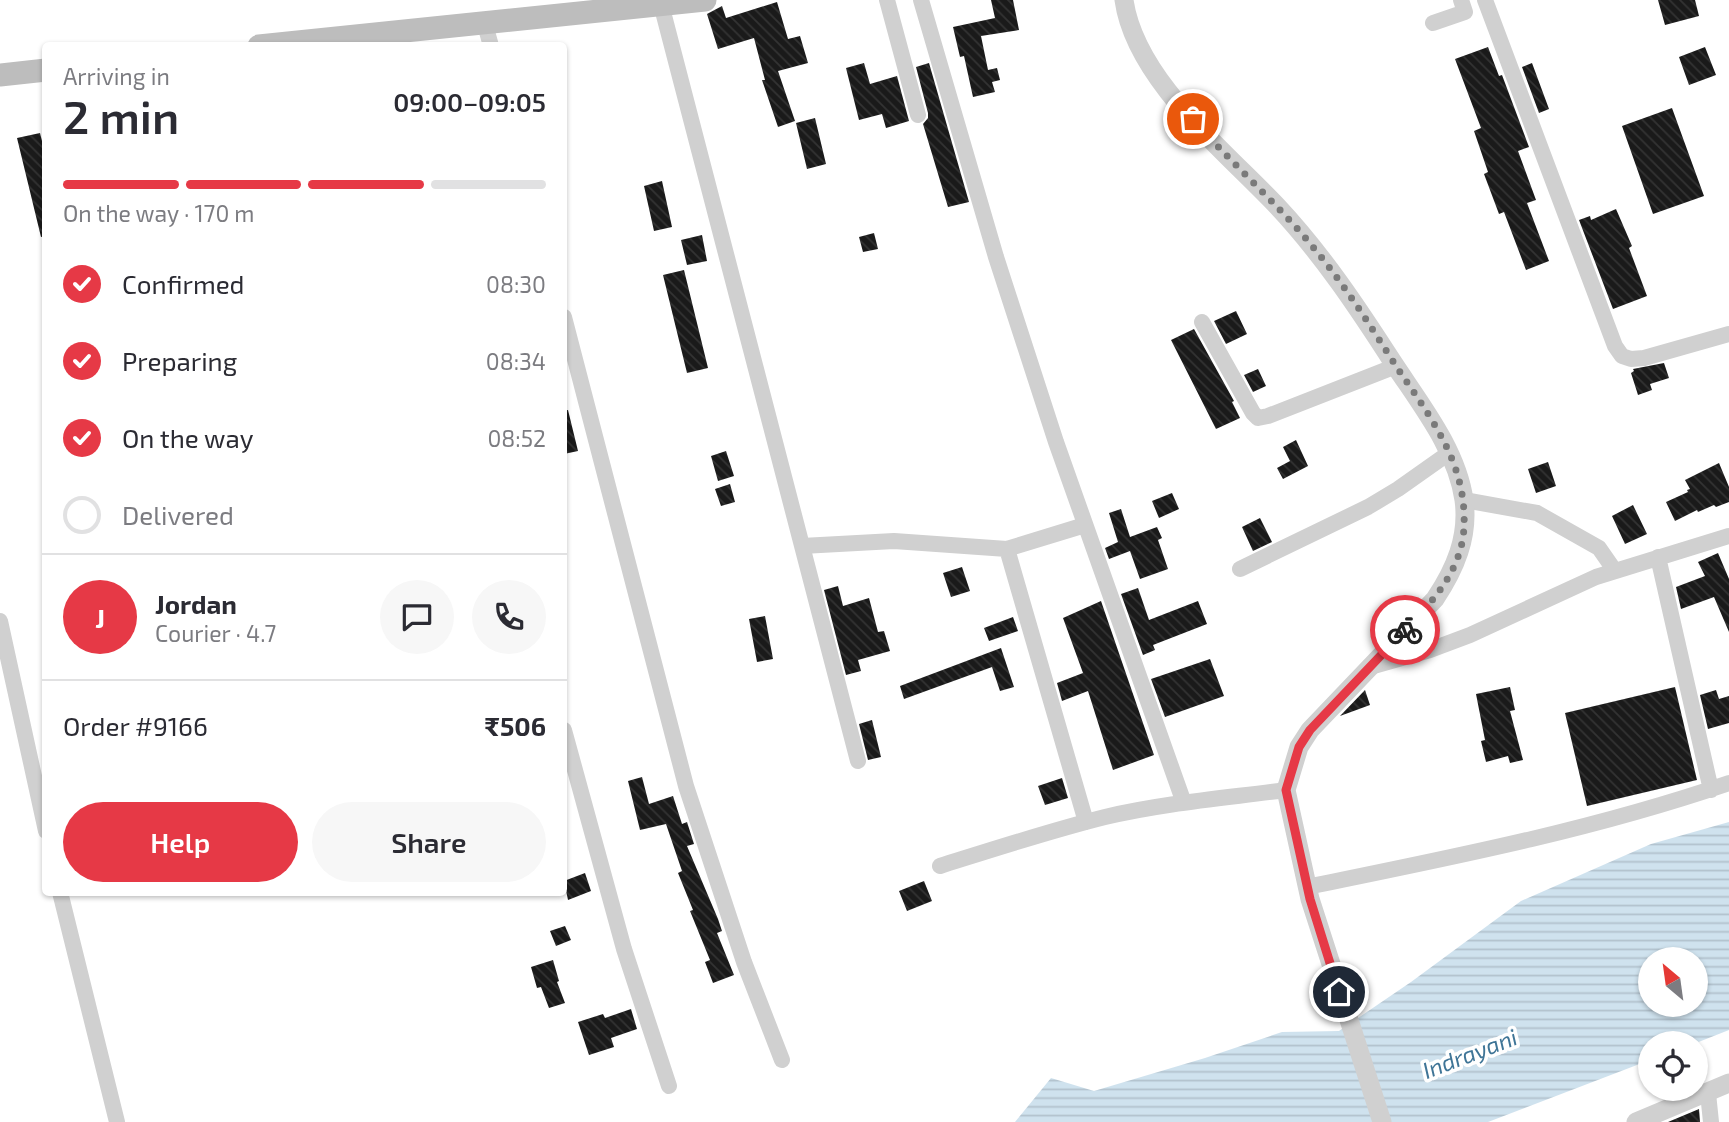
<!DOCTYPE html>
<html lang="en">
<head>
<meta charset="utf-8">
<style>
  :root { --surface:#fff; --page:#f7f7f7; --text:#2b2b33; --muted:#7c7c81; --line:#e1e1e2; --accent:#e63946 }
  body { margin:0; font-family:"Exo 2",sans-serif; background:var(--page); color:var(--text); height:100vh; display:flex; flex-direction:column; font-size:26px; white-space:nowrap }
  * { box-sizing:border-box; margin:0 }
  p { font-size:23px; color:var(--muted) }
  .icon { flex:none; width:38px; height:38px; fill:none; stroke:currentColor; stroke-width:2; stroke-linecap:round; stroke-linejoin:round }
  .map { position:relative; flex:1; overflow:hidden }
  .side { position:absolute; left:42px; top:42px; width:525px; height:854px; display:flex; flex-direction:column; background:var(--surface); border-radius:7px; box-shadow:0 2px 5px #0004 }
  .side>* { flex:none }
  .needle { width:46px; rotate:331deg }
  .fabs { position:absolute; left:1638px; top:947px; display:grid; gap:14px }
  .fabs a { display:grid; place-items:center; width:70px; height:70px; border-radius:50%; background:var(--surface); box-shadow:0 2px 5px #0004; font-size:35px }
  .pin { position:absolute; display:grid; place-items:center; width:60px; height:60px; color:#fff; margin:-30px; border:4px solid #fff; border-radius:50%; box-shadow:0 2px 7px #0007 }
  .courier { position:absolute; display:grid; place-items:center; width:70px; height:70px; margin:-35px; border:5px solid #e63946; border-radius:50%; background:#fff; color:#222; box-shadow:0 2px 9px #0007 }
  .overview em { font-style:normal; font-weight:600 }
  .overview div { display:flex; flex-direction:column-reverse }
  .overview { display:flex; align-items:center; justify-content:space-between; height:119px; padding:0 21px }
  h1 { font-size:46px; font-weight:600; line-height:52px }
  .bar { display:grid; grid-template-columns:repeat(4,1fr); gap:10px 7px; align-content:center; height:84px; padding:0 21px }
  .bar i { height:9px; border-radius:5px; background:var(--line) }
  .bar .current { background:var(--accent) }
  .bar p { grid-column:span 4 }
  .line { display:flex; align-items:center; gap:18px; padding:0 21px; border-top:2px solid var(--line) }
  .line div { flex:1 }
  .round { display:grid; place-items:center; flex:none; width:74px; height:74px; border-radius:37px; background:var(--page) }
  ol { padding:0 21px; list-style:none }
  li { display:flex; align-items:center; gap:21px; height:77px }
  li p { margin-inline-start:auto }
  li .icon { padding:7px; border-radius:50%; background:var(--accent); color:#fff; stroke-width:4 }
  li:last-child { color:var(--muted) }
  li i { width:38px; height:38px; border:4px solid var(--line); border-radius:50% }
  .primary-button { display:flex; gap:14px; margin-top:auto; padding:14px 21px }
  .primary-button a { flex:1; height:80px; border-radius:42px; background:var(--accent); color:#fff; font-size:28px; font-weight:600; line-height:80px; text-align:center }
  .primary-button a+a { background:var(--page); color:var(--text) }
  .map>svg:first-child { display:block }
  .water { fill:url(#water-rules); fill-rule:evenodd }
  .building { fill:url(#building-back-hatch) }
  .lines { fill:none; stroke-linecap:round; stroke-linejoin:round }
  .minor { stroke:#d0d0d0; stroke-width:16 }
  .tertiary { stroke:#d0d0d0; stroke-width:19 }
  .secondary { stroke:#bdbdbd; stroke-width:23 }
  .done { stroke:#7a7a7a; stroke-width:7; stroke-dasharray:0 12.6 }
  .route { stroke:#e63946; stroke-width:9 }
  .labels { text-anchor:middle; stroke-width:7; stroke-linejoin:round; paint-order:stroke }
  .water-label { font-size:23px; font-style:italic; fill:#3f7597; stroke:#fff }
</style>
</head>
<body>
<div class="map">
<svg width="1729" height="1122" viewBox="0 0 1729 1122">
  <defs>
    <pattern id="water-rules" width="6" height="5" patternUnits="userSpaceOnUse" patternTransform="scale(1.75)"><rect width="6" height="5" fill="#cfe2ee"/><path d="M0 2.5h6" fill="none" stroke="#b2c2cd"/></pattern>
    <pattern id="building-back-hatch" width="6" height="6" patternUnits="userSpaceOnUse" patternTransform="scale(1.75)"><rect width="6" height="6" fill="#1a1a1a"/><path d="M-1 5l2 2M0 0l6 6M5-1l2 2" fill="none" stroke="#333"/></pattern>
  </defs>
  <rect width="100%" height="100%" fill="#fff"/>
  <!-- water -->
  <path class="water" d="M1729,822V1030L1696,1043H1650V1060L1488,1122H1015L1051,1078L1094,1091L1205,1058L1282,1032L1339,1031L1411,982L1521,901L1651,844ZM1650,959H1696V1004H1650Z"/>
  <!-- building -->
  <path class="building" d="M991,0H1013L1019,30L981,36L988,70L997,68L1000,80L992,82L995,92L973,97L964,56L960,57L953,27L995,18Z
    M1658,0H1695L1699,16L1665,25Z
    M777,2L788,39L800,36L808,63L778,71L795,121L778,127L762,80H765L754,38L718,49L707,14L722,6L726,18Z
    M1488,47L1499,76L1502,75L1529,147L1518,151L1536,200L1527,203L1549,261L1526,270L1504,212L1499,214L1484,174L1488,172L1474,131L1481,128L1455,59Z
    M1705,47L1716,75L1689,85L1679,57Z
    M864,63L870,84L897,76L909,121L886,128L882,114L859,120L846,68Z
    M929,63L969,202L948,207L923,124L928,118V113L916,67Z
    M1532,63L1549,109L1539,113L1522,67Z
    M1672,108L1704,196L1653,214L1622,126Z
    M815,118L826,164L807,169L796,123Z
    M40,133L46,157V236L41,237L17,138Z
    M662,181L672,227L654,231L644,186Z
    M1616,209L1632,246L1629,248L1647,296L1613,309L1579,220L1590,216L1591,220Z
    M874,233L878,249L863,252L859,237Z
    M702,235L707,261L687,265L681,240Z
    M684,270L708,368L687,373L663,275Z
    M1236,311L1247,334L1226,344L1214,321Z
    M1194,329L1234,401L1232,402L1240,418L1216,429L1171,340Z
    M1664,363L1669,378L1650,384L1652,390L1638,395L1631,373L1634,371L1633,369Z
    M1258,369L1266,386L1253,392L1244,375Z
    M564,410H568L578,451L564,454Z
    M1296,440L1308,466L1283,479L1277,468L1290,461L1283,447Z
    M726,451L734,476L718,481L711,456Z
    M1548,462L1556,486L1536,493L1528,469Z
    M1719,463L1729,487V502L1716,507L1714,505L1698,512L1697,510L1675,521L1666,502L1688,492L1687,490L1690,489L1685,480Z
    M730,484L735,502L721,506L715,489Z
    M1172,493L1179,509L1159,518L1152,501Z
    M1633,505L1647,534L1625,544L1612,516Z
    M1121,509L1130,537L1157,527L1162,538L1158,540L1168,569L1140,579L1130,551L1109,559L1105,548L1118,542L1109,513Z
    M1260,518L1272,542L1253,551L1242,527Z
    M1718,553L1729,579V632L1714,597L1681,609L1676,587L1705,576L1698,562Z
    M962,567L970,591L951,597L943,573Z
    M838,586L843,606L869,598L878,632L884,631L890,651L858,660L861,671L846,675L824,590Z
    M1138,588L1149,620L1198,601L1207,624L1153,645L1155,650L1143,655L1121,594Z
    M1101,601L1154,755L1113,770L1088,691L1062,701L1057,683L1083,673L1063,618Z
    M765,616L773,659L757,662L749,619Z
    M1013,617L1018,631L989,641L984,628Z
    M1001,648L1014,687L1000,691L992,667L904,699L900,686Z
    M1210,659L1224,696L1165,717L1151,679Z
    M1510,687L1515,710L1510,711L1523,760L1510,763L1508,756L1486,762L1481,741L1485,740L1476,694Z
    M1675,687L1697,780L1587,806L1565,713Z
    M1365,690L1370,705L1340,716Z
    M1716,690L1719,699L1729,696V723L1708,729L1700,695Z
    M872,720L881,757L868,760L859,724Z
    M642,777L649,804L673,796L682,824L687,822L694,844L687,846L718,919L722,931L717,933L734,975L713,983L705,962L710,960L690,911L693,910L678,873L682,871L666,824L640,830L628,781Z
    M1062,778L1068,798L1045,805L1038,786Z
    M585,873L591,891L568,900L564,881Z
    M924,881L932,901L907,911L899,891Z
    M565,926L571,940L556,946L550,931Z
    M553,960L559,981L557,982L565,1003L549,1008L541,987L537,988L531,967Z
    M631,1009L637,1029L611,1038L614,1047L589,1055L578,1022L603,1014L605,1018Z
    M1699,1109L1700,1122H1668Z"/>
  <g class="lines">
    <!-- minor -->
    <path class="minor" d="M887,0L918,115
      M921,0L996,257L1056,442L1184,803
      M1485,0L1615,346L1622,356L1631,359L1644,358L1729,334
      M661,4L858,761
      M484,21L491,46
      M1433,23L1465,12L1461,0
      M564,317L686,786L744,962L782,1060
      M1202,322L1253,413L1258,418L1268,416L1396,366
      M1464,500L1537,513L1599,548L1615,571
      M1085,525L1007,549L1086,822
      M802,546L894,541L1007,549
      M1658,557L1711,790
      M1240,569L1368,507L1398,489L1449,453
      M0,621L46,831
      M1370,667L1430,650L1470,635L1596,577L1729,536
      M564,730L624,949L669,1086
      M940,866C994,849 1049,831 1105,817C1164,803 1226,798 1286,790
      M1307,887C1449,858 1592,830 1729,783
      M60,892L117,1122
      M1708,1093L1711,1122"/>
    <!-- tertiary -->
    <path class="tertiary" d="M1124,0C1135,79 1224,150 1277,206C1322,254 1358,308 1394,364C1421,405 1457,450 1464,500C1469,537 1455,569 1435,599L1310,730L1299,747L1286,790L1310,899L1382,1122
      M1636,1122L1729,1083"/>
    <!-- secondary -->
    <path class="secondary" d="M259,46L705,0
      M0,75L46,70"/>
  </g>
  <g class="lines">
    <!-- done -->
    <path class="done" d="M1193,119C1231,163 1276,202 1313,247C1345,285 1371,327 1398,369C1419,400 1444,434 1456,470C1462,488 1465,508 1464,527C1462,570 1433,601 1405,630"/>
    <!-- route -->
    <path class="route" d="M1339,992L1310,899L1286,790L1299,747L1310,730L1405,630"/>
  </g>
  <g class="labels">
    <!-- water labels -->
    <g class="water-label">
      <text transform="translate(1470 1054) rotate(-21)" y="8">Indrayani</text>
    </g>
  </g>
</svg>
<div class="fabs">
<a><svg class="needle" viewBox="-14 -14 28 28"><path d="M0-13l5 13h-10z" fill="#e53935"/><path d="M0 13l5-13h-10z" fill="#7c7c81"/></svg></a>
<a><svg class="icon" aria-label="locate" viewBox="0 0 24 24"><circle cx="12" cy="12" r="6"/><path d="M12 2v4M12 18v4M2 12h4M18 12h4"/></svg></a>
</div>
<div class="pin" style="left:1193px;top:119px;background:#ea580c"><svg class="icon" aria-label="bag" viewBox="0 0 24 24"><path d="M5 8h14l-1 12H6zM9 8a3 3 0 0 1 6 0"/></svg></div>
<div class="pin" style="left:1339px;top:992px;background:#1f2937"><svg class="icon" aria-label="home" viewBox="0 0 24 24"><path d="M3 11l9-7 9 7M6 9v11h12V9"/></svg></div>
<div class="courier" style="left:1405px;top:630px"><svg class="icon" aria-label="bike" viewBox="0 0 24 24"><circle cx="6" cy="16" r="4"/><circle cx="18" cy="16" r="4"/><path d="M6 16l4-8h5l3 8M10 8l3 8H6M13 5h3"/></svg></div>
<section class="side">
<div class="overview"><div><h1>2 min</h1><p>Arriving in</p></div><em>09:00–09:05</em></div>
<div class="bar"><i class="current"></i><i class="current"></i><i class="current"></i><i></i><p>On the way · 170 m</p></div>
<ol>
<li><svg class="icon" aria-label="check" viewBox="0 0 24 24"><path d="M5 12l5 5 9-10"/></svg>Confirmed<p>08:30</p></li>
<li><svg class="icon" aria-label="check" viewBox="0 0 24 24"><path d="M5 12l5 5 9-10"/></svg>Preparing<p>08:34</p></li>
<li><svg class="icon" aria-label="check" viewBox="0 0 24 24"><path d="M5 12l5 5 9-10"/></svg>On the way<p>08:52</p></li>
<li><i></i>Delivered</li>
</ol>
<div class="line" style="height:126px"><b class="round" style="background:var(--accent);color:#fff">J</b><div><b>Jordan</b><p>Courier · 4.7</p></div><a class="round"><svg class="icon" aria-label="chat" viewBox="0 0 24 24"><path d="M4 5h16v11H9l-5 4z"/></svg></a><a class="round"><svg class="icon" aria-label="phone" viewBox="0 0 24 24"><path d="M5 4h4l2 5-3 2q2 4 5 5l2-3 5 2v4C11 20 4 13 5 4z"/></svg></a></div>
<div class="line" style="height:91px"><div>Order #9166</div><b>₹506</b></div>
<div class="primary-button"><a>Help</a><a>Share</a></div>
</section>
</div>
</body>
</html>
